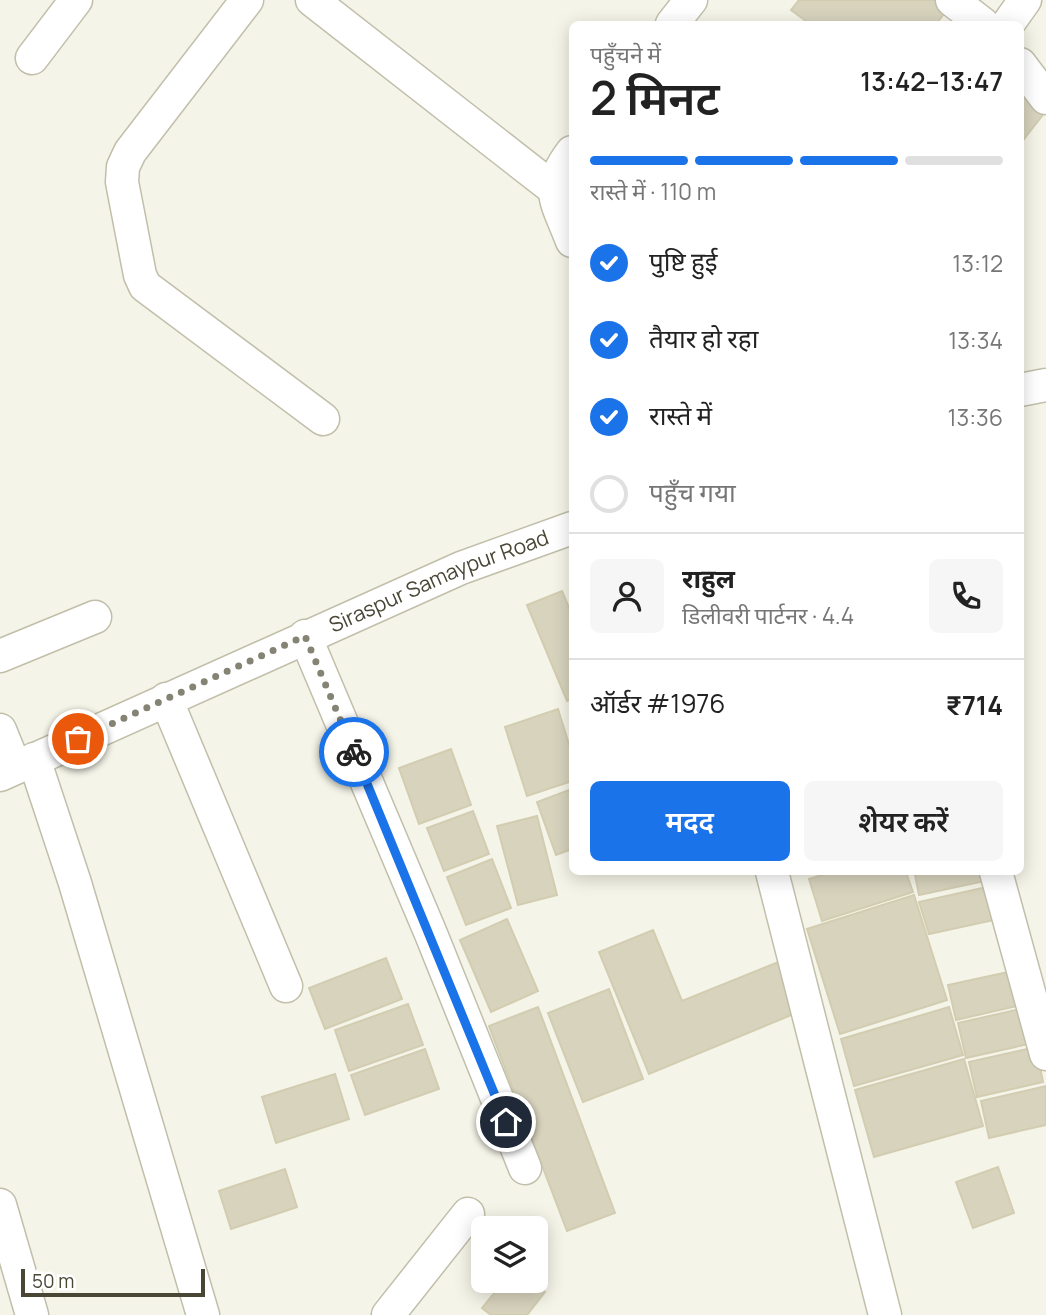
<!DOCTYPE html>
<html lang="hi">
<head>
<meta charset="utf-8">
<style>
  :root { --surface:#fff; --page:#f6f6f6; --text:#222; --muted:#767676; --line:#e0e0e0; --accent:#1a73e8 }
  body { margin:0; font-family:Manrope,"Noto Sans Devanagari",sans-serif; background:var(--page); color:var(--text); height:100vh; display:flex; flex-direction:column; font-size:26px; white-space:nowrap }
  * { box-sizing:border-box; margin:0 }
  p { font-size:23px; color:var(--muted) }
  .icon { flex:none; width:38px; height:38px; fill:none; stroke:currentColor; stroke-width:2; stroke-linecap:round; stroke-linejoin:round }
  .map { position:relative; flex:1; overflow:hidden }
  .sheet { position:absolute; left:569px; top:21px; width:455px; height:854px; display:flex; flex-direction:column; background:var(--surface); border-radius:10px; box-shadow:0 4px 18px #0003 }
  .sheet>* { flex:none }
  .tools { position:absolute; left:471px; top:1216px; display:grid; gap:14px }
  .tools a { display:grid; place-items:center; width:77px; height:77px; border-radius:10px; background:var(--surface); box-shadow:0 4px 18px #0003; font-size:35px }
  .scale { position:absolute; left:21px; bottom:18px; width:184px; box-sizing:border-box; padding-left:7px; border:4px solid #494636; border-top:0; font-size:19px; line-height:24px; white-space:nowrap; color:#494636; -webkit-text-stroke:5px #fff; paint-order:stroke }
  .pin { position:absolute; display:grid; place-items:center; width:60px; height:60px; color:#fff; margin:-30px; border:4px solid #fff; border-radius:50%; box-shadow:0 2px 7px #0007 }
  .courier { position:absolute; display:grid; place-items:center; width:70px; height:70px; margin:-35px; border:5px solid #1a73e8; border-radius:50%; background:#fff; color:#222; box-shadow:0 2px 9px #0007 }
  .overview em { font-style:normal; font-weight:600 }
  .overview div { display:flex; flex-direction:column-reverse }
  .overview { display:flex; align-items:center; justify-content:space-between; height:119px; padding:0 21px }
  h1 { font-size:46px; font-weight:600; line-height:52px }
  .bar { display:grid; grid-template-columns:repeat(4,1fr); gap:10px 7px; align-content:center; height:84px; padding:0 21px }
  .bar i { height:9px; border-radius:5px; background:var(--line) }
  .bar .active { background:var(--accent) }
  .bar p { grid-column:span 4 }
  .line { display:flex; align-items:center; gap:18px; padding:0 21px; border-top:2px solid var(--line) }
  .line div { flex:1 }
  .round { display:grid; place-items:center; flex:none; width:74px; height:74px; border-radius:10px; background:var(--page) }
  ol { padding:0 21px; list-style:none }
  li { display:flex; align-items:center; gap:21px; height:77px }
  li p { margin-inline-start:auto }
  li .icon { padding:7px; border-radius:50%; background:var(--accent); color:#fff; stroke-width:4 }
  li:last-child { color:var(--muted) }
  li i { width:38px; height:38px; border:4px solid var(--line); border-radius:50% }
  .primary-button { display:flex; gap:14px; margin-top:auto; padding:14px 21px }
  .primary-button a { flex:1; height:80px; border-radius:10px; background:var(--accent); color:#fff; font-size:28px; font-weight:600; line-height:80px; text-align:center }
  .primary-button a+a { background:var(--page); color:var(--text) }
  .map>svg:first-child { display:block }
  .building { fill:#d7d3bd; stroke:#d2cdb0; stroke-width:2 }
  .lines { fill:none; stroke-linecap:round; stroke-linejoin:round }
  .minor-casing { stroke:#c1bfaa; stroke-width:35 }
  .minor { stroke:#fff; stroke-width:32 }
  .done { stroke:#858374; stroke-width:7; stroke-dasharray:0 12.6 }
  .route { stroke:#1a73e8; stroke-width:9 }
  .labels { text-anchor:middle; stroke-width:5; stroke-linejoin:round; paint-order:stroke }
  .street-label { font-size:21px; fill:#494636; stroke:#fff }
</style>
</head>
<body>
<div class="map">
<svg width="1046" height="1315" viewBox="0 0 1046 1315">
  <rect width="100%" height="100%" fill="#f5f4e8"/>
  <!-- building -->
  <path class="building" d="M799,0H945L951,5L936,24H810L791,10Z
    M1020,87L1046,111L1020,144Z
    M562,591L572,615V699L567,701L527,605Z
    M558,709L572,754V781L527,796L505,727Z
    M451,749L471,805L419,824L399,768Z
    M572,789V849L556,855L537,802Z
    M473,811L489,854L444,871L427,828Z
    M537,816L557,895L518,905L497,826Z
    M492,859L511,908L466,925L447,877Z
    M832,872H906L913,892L822,921L809,879Z
    M930,872H992L994,879L919,895L915,875Z
    M996,885L1003,918L929,934L919,902Z
    M914,895L947,1000L840,1034L807,929Z
    M507,919L538,991L491,1012L460,940Z
    M653,930L682,1001L781,961L801,1011L649,1074L599,952Z
    M386,958L402,999L325,1029L309,988Z
    M1013,971L1021,1005L956,1020L948,985Z
    M609,989L643,1079L583,1102L548,1013Z
    M408,1004L423,1045L349,1071L335,1030Z
    M538,1007L615,1213L567,1231L489,1026Z
    M949,1007L963,1055L854,1086L841,1039Z
    M1025,1008L1033,1043L966,1058L958,1023Z
    M1036,1047L1043,1082L977,1097L969,1062Z
    M425,1049L439,1089L365,1115L351,1075Z
    M964,1059L983,1126L874,1157L855,1090Z
    M335,1074L349,1119L276,1143L262,1097Z
    M1046,1086V1125L989,1138L981,1101Z
    M998,1167L1014,1213L973,1228L956,1182Z
    M285,1169L297,1207L231,1229L219,1191Z
    M504,1281H532L545,1292L527,1315H491L482,1308Z"/>
  <g class="lines">
    <defs>
      <g id="minor">
        <path d="M247,0L130,152L123,167L122,182L140,275L145,286L323,419"/>
        <path d="M312,0L554,189"/>
        <path d="M952,0L983,24"/>
        <path d="M672,24L691,0"/>
        <path d="M1008,24L1025,0"/>
        <path d="M32,58L76,0"/>
        <path d="M1020,64L1046,98"/>
        <path d="M572,152C543,190 557,201 572,241"/>
        <path d="M1020,390L1046,385"/>
        <path d="M305,636L431,934L525,1168"/>
        <path d="M0,656L95,617"/>
        <path d="M166,699L286,986"/>
        <path d="M0,730L15,767"/>
        <path d="M34,759L75,883L203,1315"/>
        <path id="s1" d="M0,775L461,568L572,528"/>
        <path d="M772,872L885,1315"/>
        <path d="M996,872L1046,1054"/>
        <path d="M0,1205L32,1315"/>
        <path d="M388,1315L468,1214"/>
      </g>
    </defs>
    <!-- minor casing -->
    <use href="#minor" class="minor-casing"/>
    <!-- minor -->
    <use href="#minor" class="minor"/>
  </g>
  <g class="lines">
    <!-- done -->
    <path class="done" d="M78,739L305,636L354,752"/>
    <!-- route -->
    <path class="route" d="M354,752L506,1122"/>
  </g>
  <g class="labels">
    <!-- street labels -->
    <g class="street-label">
      <text dy="7" stroke="none"><textPath href="#s1" startOffset="480">Siraspur Samaypur Road</textPath></text>
    </g>
  </g>
</svg>
<div class="tools">
<a><svg class="icon" aria-label="layers" viewBox="0 0 24 24"><path d="M12 4l9 5-9 5-9-5zM3 14l9 5 9-5"/></svg></a>
</div>
<div class="scale">50 m</div>
<div class="pin" style="left:78px;top:739px;background:#ea580c"><svg class="icon" aria-label="bag" viewBox="0 0 24 24"><path d="M5 8h14l-1 12H6zM9 8a3 3 0 0 1 6 0"/></svg></div>
<div class="pin" style="left:506px;top:1122px;background:#1f2937"><svg class="icon" aria-label="home" viewBox="0 0 24 24"><path d="M3 11l9-7 9 7M6 9v11h12V9"/></svg></div>
<div class="courier" style="left:354px;top:752px"><svg class="icon" aria-label="bike" viewBox="0 0 24 24"><circle cx="6" cy="16" r="4"/><circle cx="18" cy="16" r="4"/><path d="M6 16l4-8h5l3 8M10 8l3 8H6M13 5h3"/></svg></div>
<section class="sheet">
<div class="overview"><div><h1>2 मिनट</h1><p>पहुँचने में</p></div><em>13:42–13:47</em></div>
<div class="bar"><i class="active"></i><i class="active"></i><i class="active"></i><i></i><p>रास्ते में · 110 m</p></div>
<ol>
<li><svg class="icon" aria-label="check" viewBox="0 0 24 24"><path d="M5 12l5 5 9-10"/></svg>पुष्टि हुई<p>13:12</p></li>
<li><svg class="icon" aria-label="check" viewBox="0 0 24 24"><path d="M5 12l5 5 9-10"/></svg>तैयार हो रहा<p>13:34</p></li>
<li><svg class="icon" aria-label="check" viewBox="0 0 24 24"><path d="M5 12l5 5 9-10"/></svg>रास्ते में<p>13:36</p></li>
<li><i></i>पहुँच गया</li>
</ol>
<div class="line" style="height:126px"><a class="round"><svg class="icon" aria-label="person" viewBox="0 0 24 24"><circle cx="12" cy="8" r="4"/><path d="M4 21q1-7 8-7t8 7"/></svg></a><div><b>राहुल</b><p>डिलीवरी पार्टनर · 4.4</p></div><a class="round"><svg class="icon" aria-label="phone" viewBox="0 0 24 24"><path d="M5 4h4l2 5-3 2q2 4 5 5l2-3 5 2v4C11 20 4 13 5 4z"/></svg></a></div>
<div class="line" style="height:91px"><div>ऑर्डर #1976</div><b>₹714</b></div>
<div class="primary-button"><a>मदद</a><a>शेयर करें</a></div>
</section>
</div>
</body>
</html>
